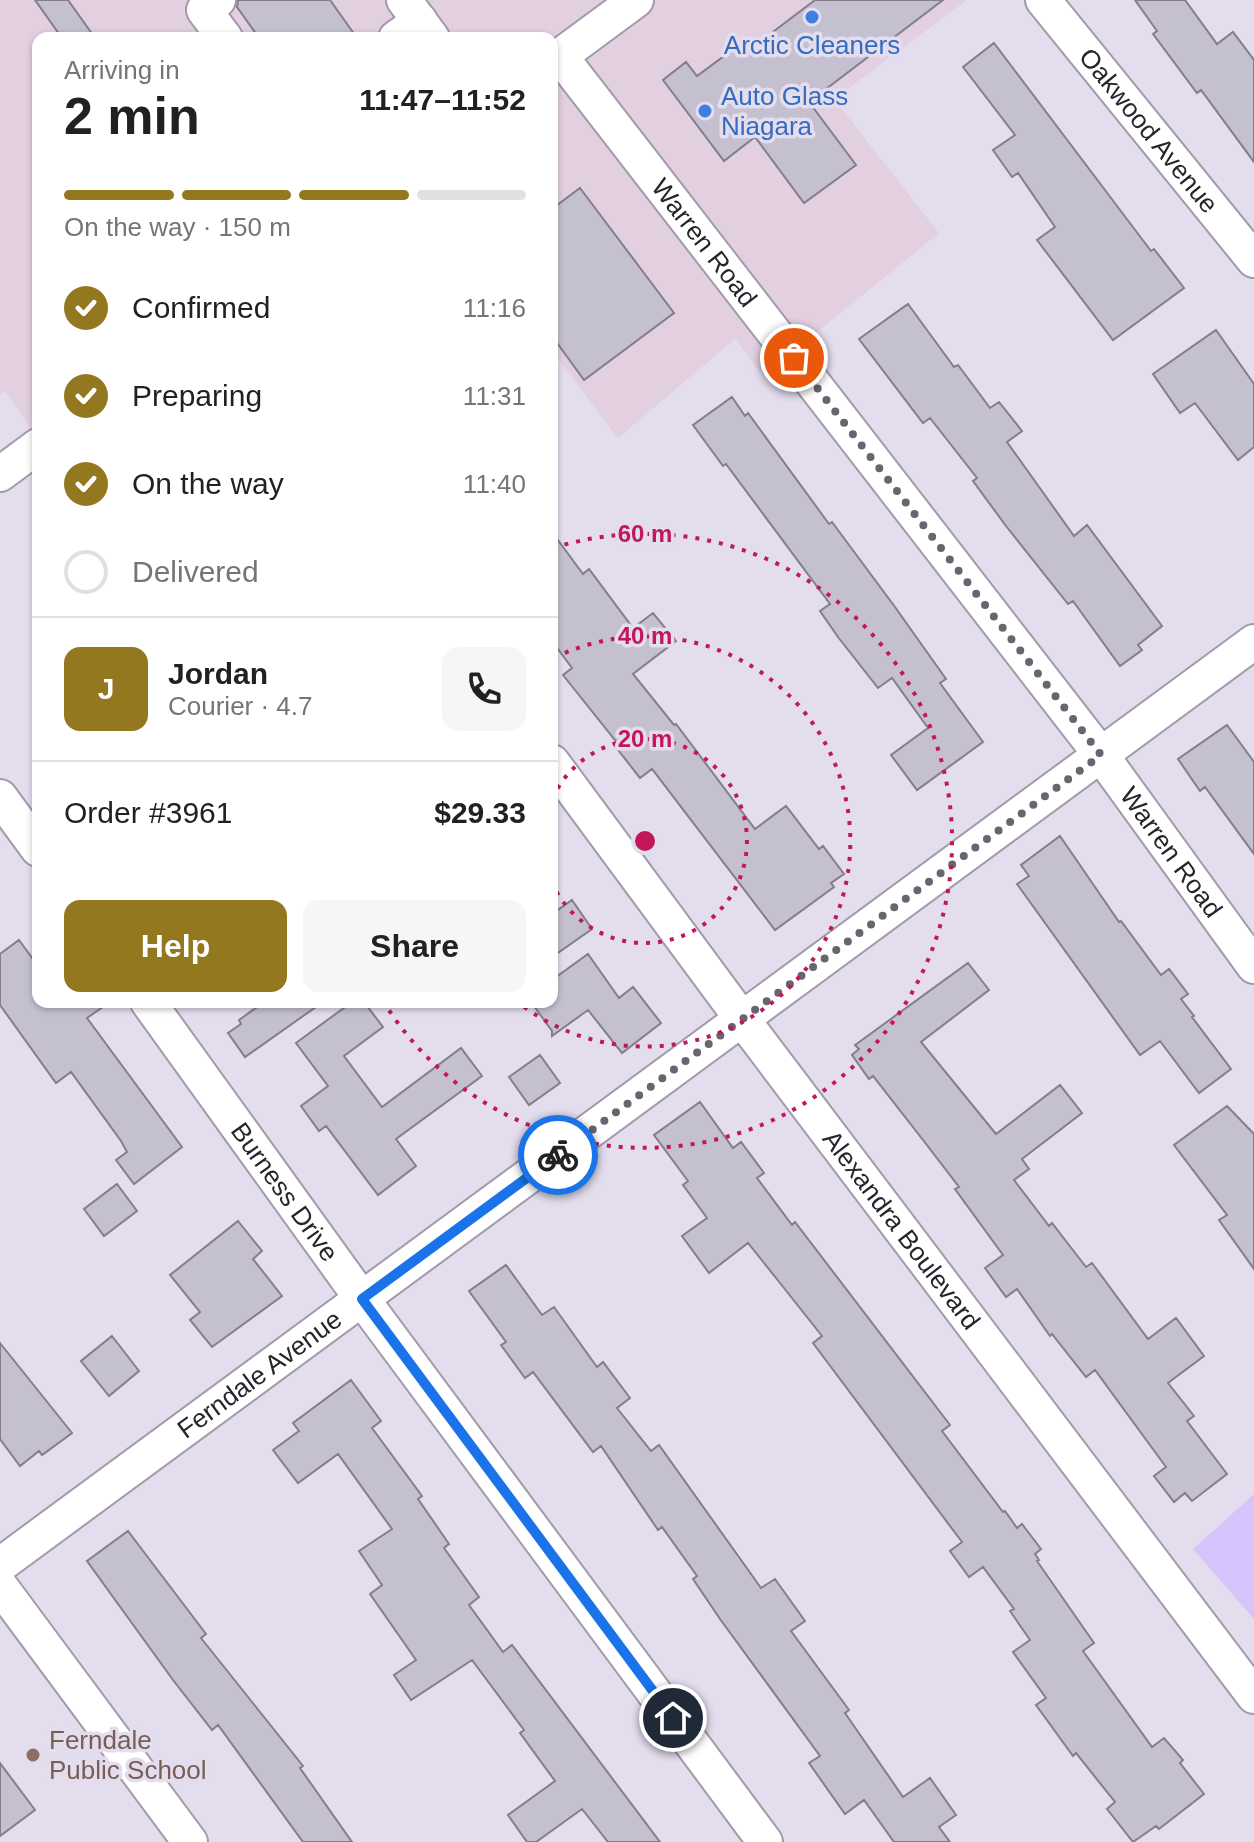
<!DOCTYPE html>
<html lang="en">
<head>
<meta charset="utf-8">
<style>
  :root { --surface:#fff; --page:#f6f6f6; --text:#202124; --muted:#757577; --line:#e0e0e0; --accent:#93781f }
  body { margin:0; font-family:Arial,sans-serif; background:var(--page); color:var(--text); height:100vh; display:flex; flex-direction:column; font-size:30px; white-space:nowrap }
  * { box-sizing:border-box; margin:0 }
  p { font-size:26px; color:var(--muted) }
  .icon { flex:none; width:44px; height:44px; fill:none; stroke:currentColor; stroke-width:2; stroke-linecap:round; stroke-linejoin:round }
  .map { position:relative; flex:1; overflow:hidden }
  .drawer { position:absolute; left:32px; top:32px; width:526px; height:976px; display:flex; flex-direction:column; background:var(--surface); border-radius:16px; box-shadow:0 2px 6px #0004 }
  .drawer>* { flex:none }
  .pin { position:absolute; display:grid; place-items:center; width:68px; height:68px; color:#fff; margin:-34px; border:4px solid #fff; border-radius:50%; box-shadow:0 2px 8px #0007 }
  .courier { position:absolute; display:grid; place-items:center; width:80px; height:80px; margin:-40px; border:6px solid #1a73e8; border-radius:50%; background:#fff; color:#222; box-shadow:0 2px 10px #0007 }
  .summary em { font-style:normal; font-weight:700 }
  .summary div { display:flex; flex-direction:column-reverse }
  .summary { display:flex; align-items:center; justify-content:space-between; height:136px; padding:0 32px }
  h1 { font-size:52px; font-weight:700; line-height:60px }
  .bar { display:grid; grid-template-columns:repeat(4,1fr); gap:12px 8px; align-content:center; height:96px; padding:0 32px }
  .bar i { height:10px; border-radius:6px; background:var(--line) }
  .bar .active { background:var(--accent) }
  .bar p { grid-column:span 4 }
  .line { display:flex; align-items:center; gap:20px; padding:0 32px; border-top:2px solid var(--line) }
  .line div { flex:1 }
  .round { display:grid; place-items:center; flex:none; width:84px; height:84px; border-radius:16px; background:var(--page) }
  ol { padding:0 32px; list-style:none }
  li { display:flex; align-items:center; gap:24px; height:88px }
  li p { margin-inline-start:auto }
  li .icon { padding:8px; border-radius:50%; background:var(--accent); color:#fff; stroke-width:4 }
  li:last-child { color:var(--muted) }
  li i { width:44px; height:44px; border:4px solid var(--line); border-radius:50% }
  .primary-button { display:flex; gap:16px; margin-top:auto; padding:16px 32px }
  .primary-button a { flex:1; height:92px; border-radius:16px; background:var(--accent); color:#fff; font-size:32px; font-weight:700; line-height:92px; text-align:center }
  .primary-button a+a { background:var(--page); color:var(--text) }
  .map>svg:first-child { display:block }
  .commercial { fill:#e2d0e1 }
  .green { fill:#d8c4fd }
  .building { fill:#c5c0d0; stroke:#837d8d; stroke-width:2 }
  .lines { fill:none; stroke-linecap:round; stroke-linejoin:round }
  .minor-casing { stroke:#a09aaa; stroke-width:38 }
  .minor { stroke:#fff; stroke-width:34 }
  .done { stroke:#696570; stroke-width:8; stroke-dasharray:0 14.4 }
  .route { stroke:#1a73e8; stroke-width:10 }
  .ring { fill:none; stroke:#c2185b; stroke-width:4; stroke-dasharray:4 8 }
  .shop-dot { fill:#3f7fe0; stroke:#e3ddee; stroke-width:3 }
  .education-dot { fill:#8d6e63; stroke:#e3ddee; stroke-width:3 }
  .labels { text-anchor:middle; stroke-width:7; stroke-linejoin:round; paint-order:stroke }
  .shop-label { font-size:26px; fill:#366cbe; stroke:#e3ddee }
  .street-label { font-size:26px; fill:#27252c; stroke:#e3ddee }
  .education-label { font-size:26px; fill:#785e54; stroke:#e3ddee; text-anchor:start }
  .centre { fill:#c2185b; stroke:#e3ddee; stroke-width:4 }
  .ring-label { font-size:24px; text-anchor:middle; font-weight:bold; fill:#c2185b; stroke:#e3ddee; stroke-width:7; stroke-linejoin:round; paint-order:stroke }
</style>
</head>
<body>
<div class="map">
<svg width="1254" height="1842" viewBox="0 0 1254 1842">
  <rect width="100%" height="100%" fill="#e3ddee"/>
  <!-- commercial -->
  <path class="commercial" d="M0,0H967L834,99L939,233L763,376L735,339L618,438L552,350V38H38V439L5,391L0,394Z"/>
  <!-- green -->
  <path class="green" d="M1254,1494V1619L1193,1549Z"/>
  <!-- building -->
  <path class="building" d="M35,0H68L95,38H62Z
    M238,0H330L357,38H259L237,7Z
    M815,0H943L809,102L856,165L804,203L755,137L724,161L663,80L686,62L697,76L743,42L749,50Z
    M1135,0H1185L1217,44L1233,32L1254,60V162L1201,90L1197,93L1153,34L1157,31Z
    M994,43L1151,251L1154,249L1184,288L1113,340L1037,240L1055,227L1018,173L1012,177L993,150L1015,135L963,67Z
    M580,188L674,313L584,380L552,336V209Z
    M908,304L954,367L958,365L990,408L999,402L1022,431L1007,442L1074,536L1087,525L1162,626L1138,645L1142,650L1120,666L1073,601L1068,604L1006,526L973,481L977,478L930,418L923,423L859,339Z
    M1216,330L1254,384V447L1238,460L1195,403L1180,413L1153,374Z
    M732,397L745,416L748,413L829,524L832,522L895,607L946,679L940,683L983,742L917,790L891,755L928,728L892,678L878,688L838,637L820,611L830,604L726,464L723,466L693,425Z
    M552,532L583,574L589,569L633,628L653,613L676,641L633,674L674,725L676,724L755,829L786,806L819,849L823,846L844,874L831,883L834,887L775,930L652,769L640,778L615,746L618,744L563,675L572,668L552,641Z
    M1227,725L1254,762V854L1205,787L1200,791L1178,759Z
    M1060,836L1119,922L1121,921L1161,975L1169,969L1188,994L1181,999L1194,1016L1192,1017L1231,1069L1199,1093L1160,1041L1140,1055L1017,884L1029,876L1021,865Z
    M572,900L592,929L552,957V914Z
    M19,940L38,966V1002H110L87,1018L182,1147L134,1184L116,1160L127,1152L121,1141L71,1072L56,1083L0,1005V954Z
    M588,954L619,998L633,987L661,1023L622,1053L588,1010L552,1036V1031L531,1002H552V980Z
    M968,963L989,990L921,1042L996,1134L1060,1085L1082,1113L1022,1159L1029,1169L1014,1180L1049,1226L1052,1223L1086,1267L1092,1263L1148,1339L1176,1318L1204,1356L1168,1383L1194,1416L1187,1421L1227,1474L1192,1501L1185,1493L1174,1502L1154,1476L1166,1467L1095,1370L1086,1377L1052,1334L1050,1336L1017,1289L1006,1297L985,1268L1003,1255L955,1189L959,1187L923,1140L873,1076L869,1079L852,1055L859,1049L855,1045Z
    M264,1002H323L245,1057L228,1033L241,1024L239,1020Z
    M352,1002H364L383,1027L344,1056L382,1107L461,1048L482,1076L396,1139L416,1166L378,1195L326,1126L319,1131L301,1106L328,1086L296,1043Z
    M540,1055L560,1083L529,1105L509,1077Z
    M700,1102L733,1148L741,1142L764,1173L757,1178L792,1225L795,1222L950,1425L942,1431L1003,1512L1005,1511L1017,1528L1022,1524L1041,1549L1035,1554L1039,1560L1037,1561L1094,1643L1083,1651L1152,1747L1164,1738L1183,1760L1180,1763L1204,1794L1159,1829L1156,1826L1133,1842L1107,1809L1115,1802L1076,1753L1073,1756L1036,1705L1046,1698L1013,1652L1030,1640L1010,1611L1014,1609L983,1567L969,1577L950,1551L962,1542L813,1343L822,1336L780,1283L748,1243L709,1273L682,1236L707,1218L683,1185L688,1181L654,1135Z
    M1227,1106L1254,1134V1269L1219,1220L1227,1215L1174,1145Z
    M117,1184L137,1211L104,1236L84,1209Z
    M238,1221L262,1251L253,1259L282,1296L212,1347L190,1320L200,1312L170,1275Z
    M506,1265L542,1315L554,1307L597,1367L603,1362L630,1398L617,1408L651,1451L659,1445L761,1588L775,1579L805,1621L791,1631L849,1710L845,1713L903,1797L930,1778L956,1815L939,1827L950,1842H894L864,1800L845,1814L809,1763L820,1756L720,1619L693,1579L697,1576L662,1527L658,1530L601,1446L593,1452L533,1372L525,1378L501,1345L506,1342L469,1291Z
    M112,1336L139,1371L109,1396L81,1361Z
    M0,1343L72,1433L42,1455L39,1451L20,1466L0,1439Z
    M351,1380L381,1421L372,1428L422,1496L418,1499L449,1544L444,1548L479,1597L469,1605L503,1652L512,1645L660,1842H608L582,1809L536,1842H527L508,1815L555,1781L520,1733L524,1730L472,1660L411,1700L394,1675L416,1660L370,1594L382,1585L359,1551L392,1529L338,1454L298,1483L273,1450L299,1431L293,1423Z
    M128,1531L206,1634L201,1638L303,1766L300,1768L352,1842H303L218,1725L212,1730L173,1680L87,1561Z
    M0,1763L35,1810L0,1836Z"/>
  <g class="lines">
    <defs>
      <g id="minor">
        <path d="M218,0L204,10L225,38"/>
        <path d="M404,0L432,38"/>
        <path id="s1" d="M1043,0L1254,260"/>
        <path d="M396,38L420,21"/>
        <path id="s2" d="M560,56L1101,755L1254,966"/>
        <path d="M552,62L636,0"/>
        <path d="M0,474L38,446"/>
        <path id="s3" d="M552,762L742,1019L1254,1696"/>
        <path d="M0,797L38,849"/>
        <path id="s4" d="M148,1002L362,1299L765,1842"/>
        <path id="s5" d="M0,1565L1254,642"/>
        <path d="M0,1586L190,1842"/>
      </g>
    </defs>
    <!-- minor casing -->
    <use href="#minor" class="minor-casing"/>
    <!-- minor -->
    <use href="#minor" class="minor"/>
  </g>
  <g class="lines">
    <!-- done -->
    <path class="done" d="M558,1155L1101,755L794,358"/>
    <!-- route -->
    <path class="route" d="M558,1155L362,1299L673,1718"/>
  </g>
  <!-- distance rings -->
  <g class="ring">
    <path d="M552 799A102 102 0 1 1 552 883"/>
    <path d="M554 658A205 205 0 1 1 519 1003"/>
    <path d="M553 548A307 307 0 1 1 385 1004"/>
  </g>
  <!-- markers -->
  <g class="shop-dot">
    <circle cx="812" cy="17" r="8"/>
    <circle cx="705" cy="111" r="8"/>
  </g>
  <circle class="education-dot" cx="33" cy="1755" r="8"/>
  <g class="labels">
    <!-- shop labels -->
    <g class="shop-label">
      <text x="812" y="54">Arctic Cleaners</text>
      <text x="721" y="105" text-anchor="start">Auto Glass<tspan x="721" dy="30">Niagara</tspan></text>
    </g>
    <!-- street labels -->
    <g class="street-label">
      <text dy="9" stroke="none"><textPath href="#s1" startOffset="168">Oakwood Avenue</textPath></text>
      <text dy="9" stroke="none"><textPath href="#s2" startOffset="236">Warren Road</textPath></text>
      <text dy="9" stroke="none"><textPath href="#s2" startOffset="1004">Warren Road</textPath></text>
      <text dy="9" stroke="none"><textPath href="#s4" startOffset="234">Burness Drive</textPath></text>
      <text dy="9" stroke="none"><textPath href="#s3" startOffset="584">Alexandra Boulevard</textPath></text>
      <text dy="9" stroke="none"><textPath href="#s5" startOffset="322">Ferndale Avenue</textPath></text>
    </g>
    <!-- education labels -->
    <g class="education-label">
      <text x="49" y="1749">Ferndale<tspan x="49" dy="30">Public School</tspan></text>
    </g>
  </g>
  <circle cx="645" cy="841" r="12" class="centre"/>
  <g class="ring-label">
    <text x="645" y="542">60 m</text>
    <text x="645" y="644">40 m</text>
    <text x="645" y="747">20 m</text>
  </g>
</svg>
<div class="pin" style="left:794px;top:358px;background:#ea580c"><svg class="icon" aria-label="bag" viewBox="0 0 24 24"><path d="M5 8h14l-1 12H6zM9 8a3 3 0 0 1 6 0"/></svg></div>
<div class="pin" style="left:673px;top:1718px;background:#1f2937"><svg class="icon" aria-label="home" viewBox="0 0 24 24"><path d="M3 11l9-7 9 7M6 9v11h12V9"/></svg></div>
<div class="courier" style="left:558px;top:1155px"><svg class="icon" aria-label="bike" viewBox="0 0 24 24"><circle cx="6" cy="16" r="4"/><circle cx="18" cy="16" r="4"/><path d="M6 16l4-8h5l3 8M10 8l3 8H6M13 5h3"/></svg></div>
<section class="drawer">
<div class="summary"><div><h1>2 min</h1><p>Arriving in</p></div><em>11:47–11:52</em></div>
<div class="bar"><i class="active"></i><i class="active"></i><i class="active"></i><i></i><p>On the way · 150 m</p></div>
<ol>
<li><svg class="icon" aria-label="check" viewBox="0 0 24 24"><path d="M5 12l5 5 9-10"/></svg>Confirmed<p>11:16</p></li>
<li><svg class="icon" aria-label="check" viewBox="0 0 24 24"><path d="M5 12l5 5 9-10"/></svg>Preparing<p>11:31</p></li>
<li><svg class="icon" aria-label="check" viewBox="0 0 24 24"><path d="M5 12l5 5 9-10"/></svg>On the way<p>11:40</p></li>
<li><i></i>Delivered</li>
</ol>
<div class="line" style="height:144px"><b class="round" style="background:var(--accent);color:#fff">J</b><div><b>Jordan</b><p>Courier · 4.7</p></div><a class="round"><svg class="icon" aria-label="phone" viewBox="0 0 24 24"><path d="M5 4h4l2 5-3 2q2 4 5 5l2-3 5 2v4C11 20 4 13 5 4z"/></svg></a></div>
<div class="line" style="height:104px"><div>Order #3961</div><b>$29.33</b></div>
<div class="primary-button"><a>Help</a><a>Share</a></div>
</section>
</div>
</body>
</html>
